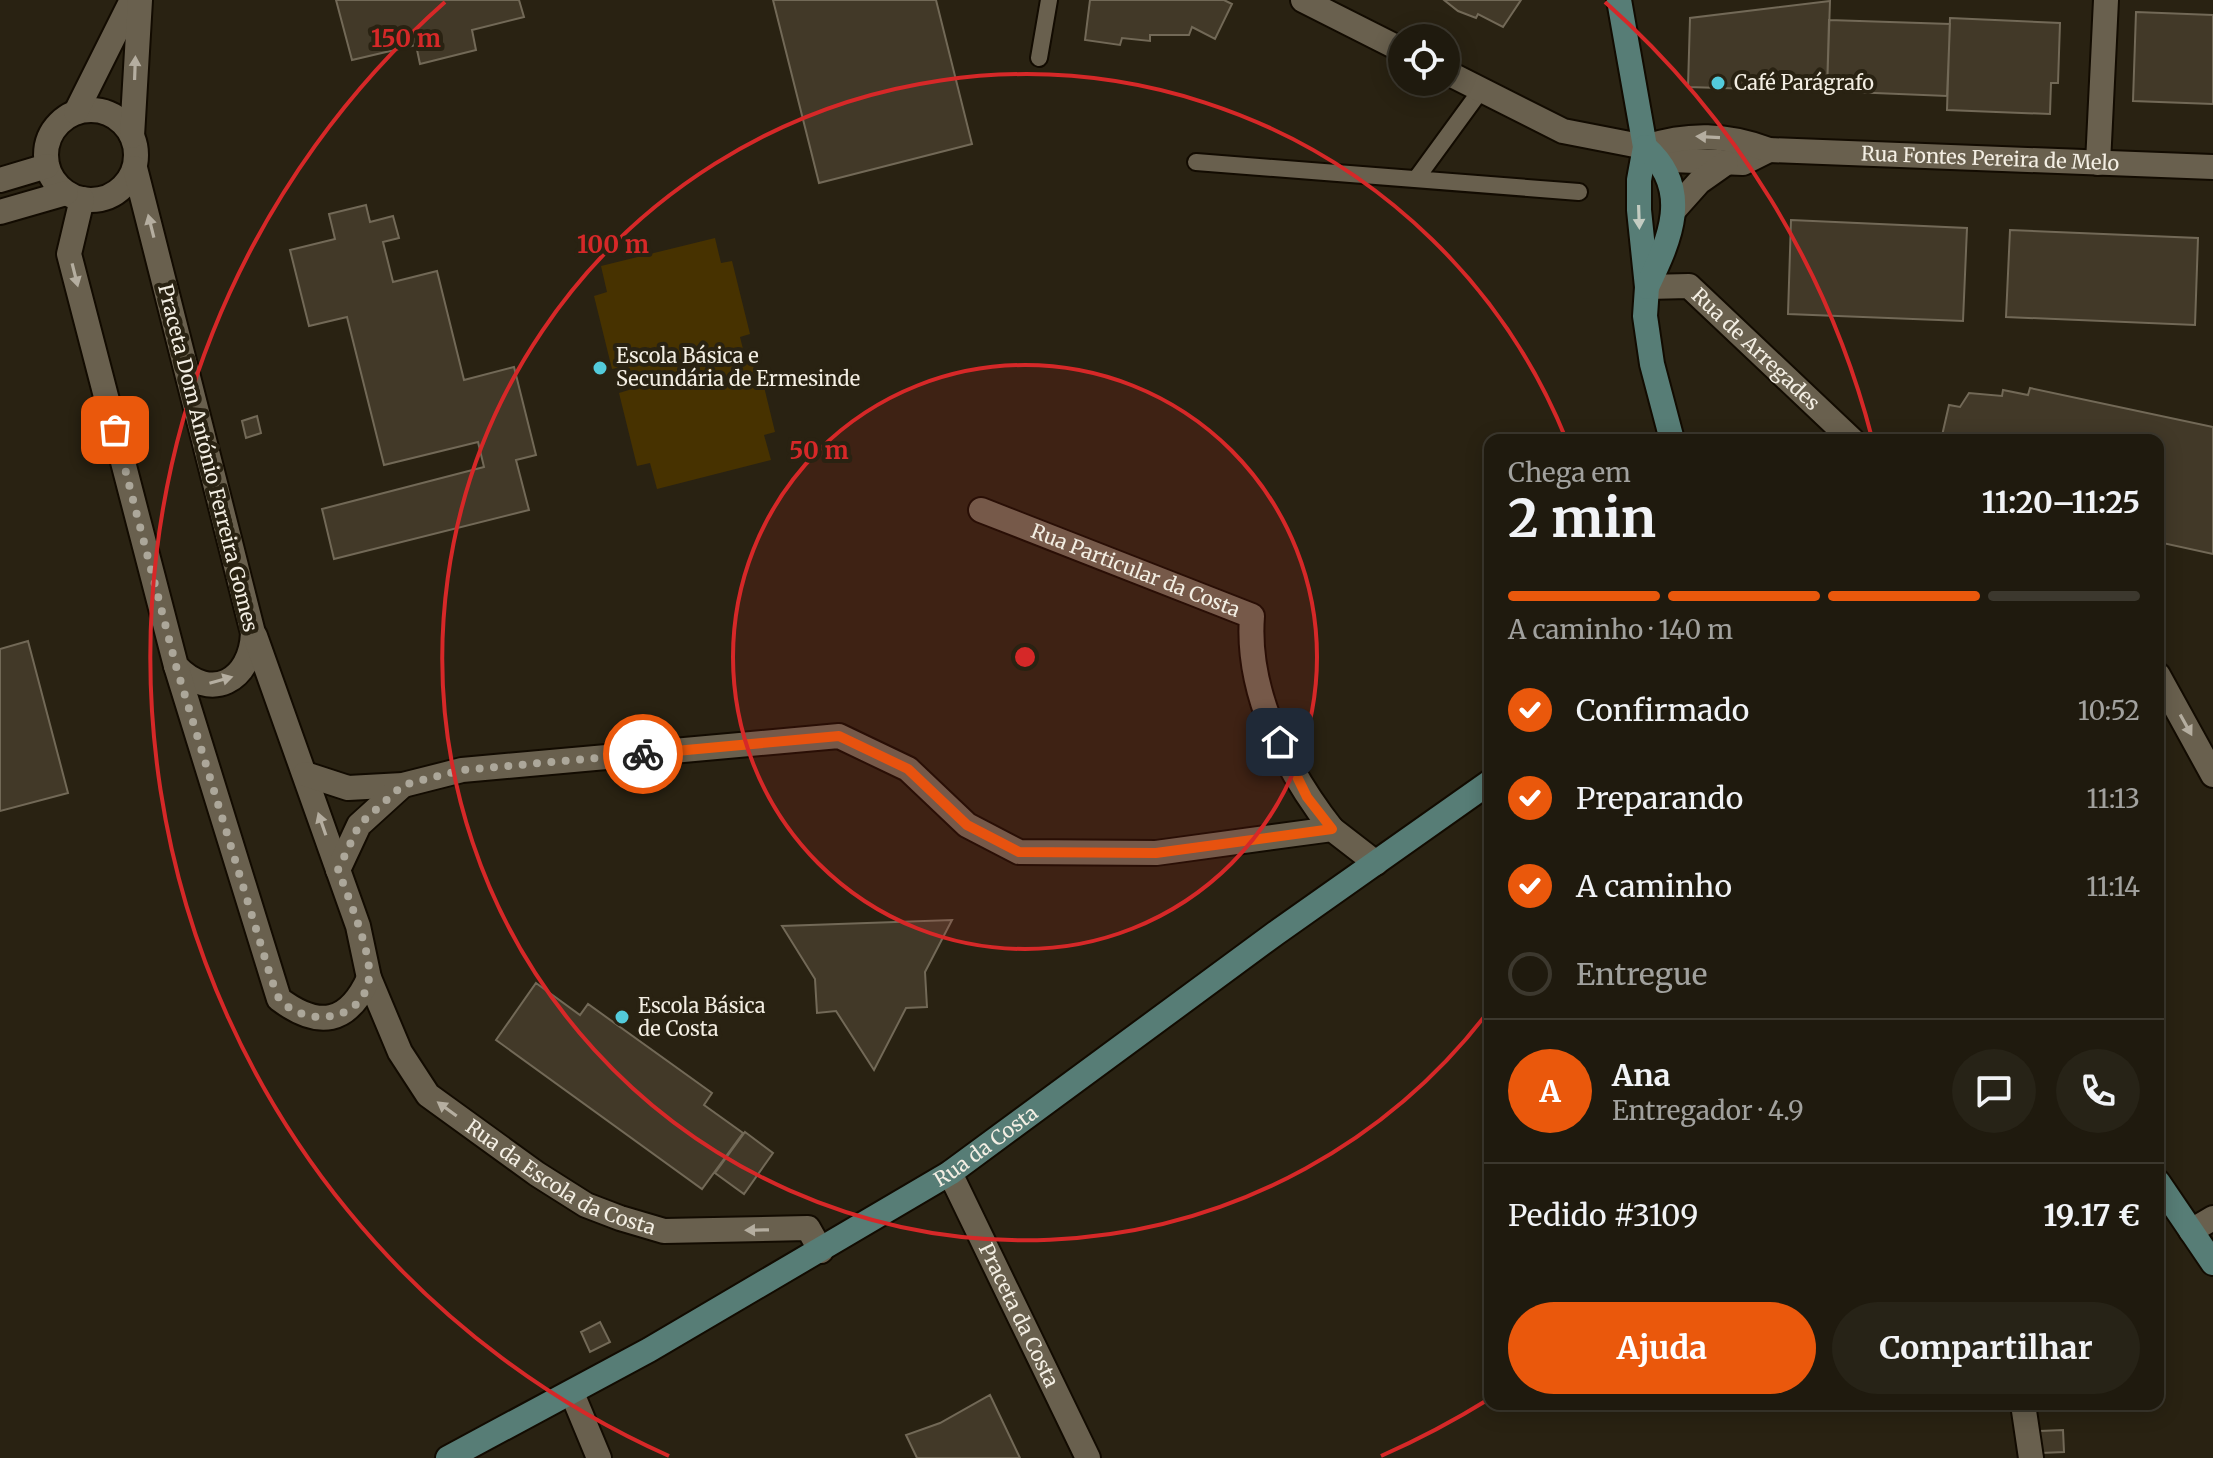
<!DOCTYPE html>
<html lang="pt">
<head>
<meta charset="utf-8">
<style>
  :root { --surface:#1f1a0e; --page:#272317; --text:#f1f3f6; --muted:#a1a19e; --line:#3c382e; --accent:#ea580c }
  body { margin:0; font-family:Merriweather,serif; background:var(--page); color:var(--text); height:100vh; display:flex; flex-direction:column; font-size:30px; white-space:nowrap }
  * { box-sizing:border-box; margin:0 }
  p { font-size:26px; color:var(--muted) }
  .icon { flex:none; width:44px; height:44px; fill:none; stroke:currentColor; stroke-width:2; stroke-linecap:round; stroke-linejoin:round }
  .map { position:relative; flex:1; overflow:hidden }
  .side { position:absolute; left:1484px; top:434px; width:680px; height:976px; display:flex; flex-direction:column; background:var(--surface); border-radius:16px; box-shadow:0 4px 20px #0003,0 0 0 2px var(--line) }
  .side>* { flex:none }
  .tools { position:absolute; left:1388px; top:24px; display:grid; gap:16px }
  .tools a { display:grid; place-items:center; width:72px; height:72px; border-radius:50%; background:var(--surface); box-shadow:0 4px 20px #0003,0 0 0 2px var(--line); font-size:40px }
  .pin { position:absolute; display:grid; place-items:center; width:68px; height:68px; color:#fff; margin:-34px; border-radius:16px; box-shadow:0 4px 12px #0006 }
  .courier { position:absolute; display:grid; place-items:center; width:80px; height:80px; margin:-40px; border:6px solid #ea580c; border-radius:50%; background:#fff; color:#222; box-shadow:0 2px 10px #0007 }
  .headline em { font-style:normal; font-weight:700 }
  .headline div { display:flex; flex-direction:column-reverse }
  .headline { display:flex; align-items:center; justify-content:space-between; height:136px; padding:0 24px }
  h1 { font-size:52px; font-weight:700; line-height:60px }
  .bar { display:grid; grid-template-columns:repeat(4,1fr); gap:12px 8px; align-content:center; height:96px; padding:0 24px }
  .bar i { height:10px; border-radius:6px; background:var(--line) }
  .bar .current { background:var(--accent) }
  .bar p { grid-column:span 4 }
  .line { display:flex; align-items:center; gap:20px; padding:0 24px; border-top:2px solid var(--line) }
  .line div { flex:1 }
  .round { display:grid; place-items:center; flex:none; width:84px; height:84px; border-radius:42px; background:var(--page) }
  ol { padding:0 24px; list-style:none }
  li { display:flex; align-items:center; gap:24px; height:88px }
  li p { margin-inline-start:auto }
  li .icon { padding:8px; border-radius:50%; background:var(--accent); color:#fff; stroke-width:4 }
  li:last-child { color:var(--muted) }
  li i { width:44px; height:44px; border:4px solid var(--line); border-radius:50% }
  .button { display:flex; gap:16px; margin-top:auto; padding:16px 24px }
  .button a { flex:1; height:92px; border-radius:48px; background:var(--accent); color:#fff; font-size:32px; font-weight:700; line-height:92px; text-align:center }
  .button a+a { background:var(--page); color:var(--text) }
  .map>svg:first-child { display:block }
  .green { fill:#473200 }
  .building { fill:#423928; stroke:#726957; stroke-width:2 }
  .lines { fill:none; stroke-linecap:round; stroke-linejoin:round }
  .lane-casing { stroke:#120b01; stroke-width:20 }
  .street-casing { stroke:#120b01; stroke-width:28 }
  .secondary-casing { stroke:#120b01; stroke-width:28 }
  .lane { stroke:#69604e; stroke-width:16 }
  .street { stroke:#69604e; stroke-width:24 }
  .secondary { stroke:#577d76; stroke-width:24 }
  .oneway { fill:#b5aea0 }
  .oneway2 { fill:#c4ccc2 }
  .done { stroke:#aca79a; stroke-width:8; stroke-dasharray:0 14.4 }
  .route { stroke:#ea580c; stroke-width:10 }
  .ring { fill:none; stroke:#d62828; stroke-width:4 }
  .poi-dot { fill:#53cbdb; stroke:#292212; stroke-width:3 }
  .labels { text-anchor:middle; stroke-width:8; stroke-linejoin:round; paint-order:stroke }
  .poi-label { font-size:20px; fill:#f3eee3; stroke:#292212; text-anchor:start }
  .street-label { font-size:20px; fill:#f3eee3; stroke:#292212 }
  .centre { fill:#d62828; stroke:#292212; stroke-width:4 }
  .ring-label { font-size:24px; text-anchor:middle; font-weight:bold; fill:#d62828; stroke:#292212; stroke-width:8; stroke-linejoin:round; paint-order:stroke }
</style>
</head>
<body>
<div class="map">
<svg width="2213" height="1458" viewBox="0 0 2213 1458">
  <rect width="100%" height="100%" fill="#292212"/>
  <!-- green -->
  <path class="green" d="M715,238L721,263L732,261L750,334L740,337L746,361L757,358L775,432L764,435L771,460L657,489L650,463L637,466L619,393L632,389L626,366L612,369L594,296L607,292L601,266Z"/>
  <!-- building -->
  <path class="building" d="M336,0H519L524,17L472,30L476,50L420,64L416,45L352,60Z
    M773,0H936L972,144L819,183Z
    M1090,0H1224L1232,4L1215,39L1192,27L1189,35H1150V41L1122,38L1120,45L1085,40Z
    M1444,0H1521L1503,27L1478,14L1476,18L1458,11Z
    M1830,1L1827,91L1688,87L1690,18Z
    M2136,12L2213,15V104L2133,101Z
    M1950,18L2060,23L2058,83H2051L2050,114L1947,110Z
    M1829,20L1950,24L1947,96L1827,91Z
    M366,205L370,222L393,216L399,238L383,242L393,282L437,271L464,380L514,367L536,455L516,460L529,510L334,559L322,509L484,467L478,442L384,465L347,317L309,326L290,250L335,239L329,214Z
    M1791,220L1967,228L1963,321L1788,314Z
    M2010,230L2198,238L2195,325L2006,317Z
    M2030,388L2213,427V554L2158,542V440H1941L1949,405L1960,407L1969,393L2002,396L2003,390L2028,395Z
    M257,416L261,433L246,438L242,421Z
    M28,641L68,793L0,811V649Z
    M952,920L925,972L927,1007L906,1008L874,1070L836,1011L817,1013L815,979L782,926Z
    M536,983L580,1015L588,1004L712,1093L704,1105L743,1133L702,1189L496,1040Z
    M745,1132L773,1153L744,1194L715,1173Z
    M600,1322L610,1342L590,1352L581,1332Z
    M990,1395L1020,1458H917L906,1435L940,1423Z
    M2063,1430L2064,1452L2041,1453L2040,1431Z"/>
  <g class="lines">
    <defs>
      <path id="lane" d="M1039,58L1049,0
        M1196,162L1579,192
        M1416,179L1481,90"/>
      <g id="street">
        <path d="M1303,0L1402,50"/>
        <path d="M1446,72L1563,131L1645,147L1672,160L1743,163L1769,150"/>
        <circle cx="91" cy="155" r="45"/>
        <path d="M76,112L132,0"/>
        <path d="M132,136L140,0"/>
        <path id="s1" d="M1645,147C1689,133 1727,134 1769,150L2213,167"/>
        <path d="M2098,163L2106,0"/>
        <path d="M0,180L47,166"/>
        <path d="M82,199L69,254L176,666C211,703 251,681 253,633L135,168"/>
        <path d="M1674,210L1699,182L1726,163"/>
        <path d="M0,212L66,193"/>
        <path id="s2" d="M1647,287L1689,286L1852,440"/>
        <path id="s3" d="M981,510L1252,616C1246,692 1286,770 1332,829"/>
        <path id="s4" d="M255,636L358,926L369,978L400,1052L428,1095L537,1174L586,1205L620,1218L664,1231L808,1228L821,1251"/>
        <path d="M176,666L279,999C319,1029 348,1024 369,978"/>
        <path d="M2158,675L2213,775"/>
        <path d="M305,774L348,788L403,785L462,770L839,736L908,769L967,825L1019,852L1156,853L1332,829L1376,863"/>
        <path d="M338,870L359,825L403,785"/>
        <path id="s5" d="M950,1173L1088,1458"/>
        <path d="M2191,1231L2213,1218"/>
        <path d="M572,1393L599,1458"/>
        <path d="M2023,1404L2031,1458"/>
      </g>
      <g id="secondary">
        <path d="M1619,0L1645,147L1639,180V210L1647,287L1645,316L1652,364L1672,440"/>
        <path d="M1645,147C1693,189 1670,239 1647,287"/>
        <path d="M2158,1182L2213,1263"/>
        <path id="s6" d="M448,1458L649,1350L950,1173L1276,933L1490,782"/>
      </g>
    </defs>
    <!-- lane casing -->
    <use href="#lane" class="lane-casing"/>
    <!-- street casing -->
    <use href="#street" class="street-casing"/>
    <!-- secondary casing -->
    <use href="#secondary" class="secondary-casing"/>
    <!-- lane -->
    <use href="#lane" class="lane"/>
    <!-- street -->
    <use href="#street" class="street"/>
    <!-- secondary -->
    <use href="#secondary" class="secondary"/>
  </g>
  <!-- one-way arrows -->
  <defs><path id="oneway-solid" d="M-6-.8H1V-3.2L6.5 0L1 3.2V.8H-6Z" transform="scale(2)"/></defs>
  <g class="oneway">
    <use href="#oneway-solid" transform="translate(135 68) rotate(-88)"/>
    <use href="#oneway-solid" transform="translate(1708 137) rotate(-177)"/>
    <use href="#oneway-solid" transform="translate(151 226) rotate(-104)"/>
    <use href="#oneway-solid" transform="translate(75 275) rotate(76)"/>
    <use href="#oneway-solid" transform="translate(221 680) rotate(-16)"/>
    <use href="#oneway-solid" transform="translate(2186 725) rotate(61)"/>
    <use href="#oneway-solid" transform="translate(322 824) rotate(-109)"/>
    <use href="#oneway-solid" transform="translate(447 1109) rotate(-144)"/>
    <use href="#oneway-solid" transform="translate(757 1230) rotate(179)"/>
  </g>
  <use class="oneway2" href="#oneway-solid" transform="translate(1639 217) rotate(88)"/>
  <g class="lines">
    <!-- done -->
    <path class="done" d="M115,430L176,666L271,978C274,985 276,995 281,1001C308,1028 364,1021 369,978C372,953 347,894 338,870L359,825L403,785L462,770L643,754"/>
    <!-- route -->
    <path class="route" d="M643,754L839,736L908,769L967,825L1019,852L1156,853L1332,829L1307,797L1280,742"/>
  </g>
  <!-- distance rings -->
  <circle cx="1025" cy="657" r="292" fill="#d62828" fill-opacity=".12"/>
  <g class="ring">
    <circle cx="1025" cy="657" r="292"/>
    <path d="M1488 1012A583 583 0 1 1 1566 439"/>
    <path d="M1489 1399A875 875 0 0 1 1381 1456M669 1456A875 875 0 0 1 445 2M1605 2A875 875 0 0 1 1872 438"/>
  </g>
  <!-- markers -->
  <g class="poi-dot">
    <circle cx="1718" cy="83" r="8"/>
    <circle cx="600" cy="368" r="8"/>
    <circle cx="622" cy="1017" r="8"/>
  </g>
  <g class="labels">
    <!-- poi labels -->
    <g class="poi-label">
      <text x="1734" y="90">Café Parágrafo</text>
      <text x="616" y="363">Escola Básica e<tspan x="616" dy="23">Secundária de Ermesinde</tspan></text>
      <text x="638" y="1013">Escola Básica<tspan x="638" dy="23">de Costa</tspan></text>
    </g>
    <!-- street labels -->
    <g class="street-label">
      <text dy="7" stroke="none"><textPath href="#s1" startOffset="348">Rua Fontes Pereira de Melo</textPath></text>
      <text dy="7" stroke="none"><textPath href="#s2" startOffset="134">Rua de Arregades</textPath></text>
      <text transform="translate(208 458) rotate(76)" y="7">Praceta Dom António Ferreira Gomes</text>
      <text dy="7" stroke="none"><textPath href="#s3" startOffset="166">Rua Particular da Costa</textPath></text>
      <text dy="7" stroke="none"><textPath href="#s6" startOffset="622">Rua da Costa</textPath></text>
      <text dy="7" stroke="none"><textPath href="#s4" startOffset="650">Rua da Escola da Costa</textPath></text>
      <text dy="7" stroke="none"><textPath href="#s5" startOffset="158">Praceta da Costa</textPath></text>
    </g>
  </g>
  <circle cx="1025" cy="657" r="12" class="centre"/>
  <g class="ring-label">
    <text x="406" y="47">150 m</text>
    <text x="613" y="253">100 m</text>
    <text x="819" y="459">50 m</text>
  </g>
</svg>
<div class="tools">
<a><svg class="icon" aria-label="locate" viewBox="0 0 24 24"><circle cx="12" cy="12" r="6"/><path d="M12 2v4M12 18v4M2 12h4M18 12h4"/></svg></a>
</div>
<div class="pin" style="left:115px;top:430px;background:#ea580c"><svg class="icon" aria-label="bag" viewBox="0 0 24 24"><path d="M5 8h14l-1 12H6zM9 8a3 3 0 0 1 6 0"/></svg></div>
<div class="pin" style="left:1280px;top:742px;background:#1f2937"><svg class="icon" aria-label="home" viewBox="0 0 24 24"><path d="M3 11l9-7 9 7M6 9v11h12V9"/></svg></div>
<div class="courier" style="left:643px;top:754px"><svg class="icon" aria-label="bike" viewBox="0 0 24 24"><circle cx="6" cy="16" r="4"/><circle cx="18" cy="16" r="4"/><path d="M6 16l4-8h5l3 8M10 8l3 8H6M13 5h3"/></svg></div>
<section class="side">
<div class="headline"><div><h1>2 min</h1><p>Chega em</p></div><em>11:20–11:25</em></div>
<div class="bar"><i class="current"></i><i class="current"></i><i class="current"></i><i></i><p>A caminho · 140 m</p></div>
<ol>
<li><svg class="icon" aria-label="check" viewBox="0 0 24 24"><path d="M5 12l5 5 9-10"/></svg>Confirmado<p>10:52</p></li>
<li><svg class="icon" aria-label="check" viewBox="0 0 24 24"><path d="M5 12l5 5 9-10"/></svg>Preparando<p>11:13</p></li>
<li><svg class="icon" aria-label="check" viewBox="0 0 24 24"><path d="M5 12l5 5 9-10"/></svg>A caminho<p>11:14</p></li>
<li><i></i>Entregue</li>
</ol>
<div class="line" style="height:144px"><b class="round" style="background:var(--accent);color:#fff">A</b><div><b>Ana</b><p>Entregador · 4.9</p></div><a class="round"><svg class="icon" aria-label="chat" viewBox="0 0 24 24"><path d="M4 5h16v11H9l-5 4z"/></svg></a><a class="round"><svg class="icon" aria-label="phone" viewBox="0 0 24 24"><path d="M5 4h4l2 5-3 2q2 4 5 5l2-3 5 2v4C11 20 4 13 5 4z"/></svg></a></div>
<div class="line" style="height:104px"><div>Pedido #3109</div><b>19.17 €</b></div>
<div class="button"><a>Ajuda</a><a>Compartilhar</a></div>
</section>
</div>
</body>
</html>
